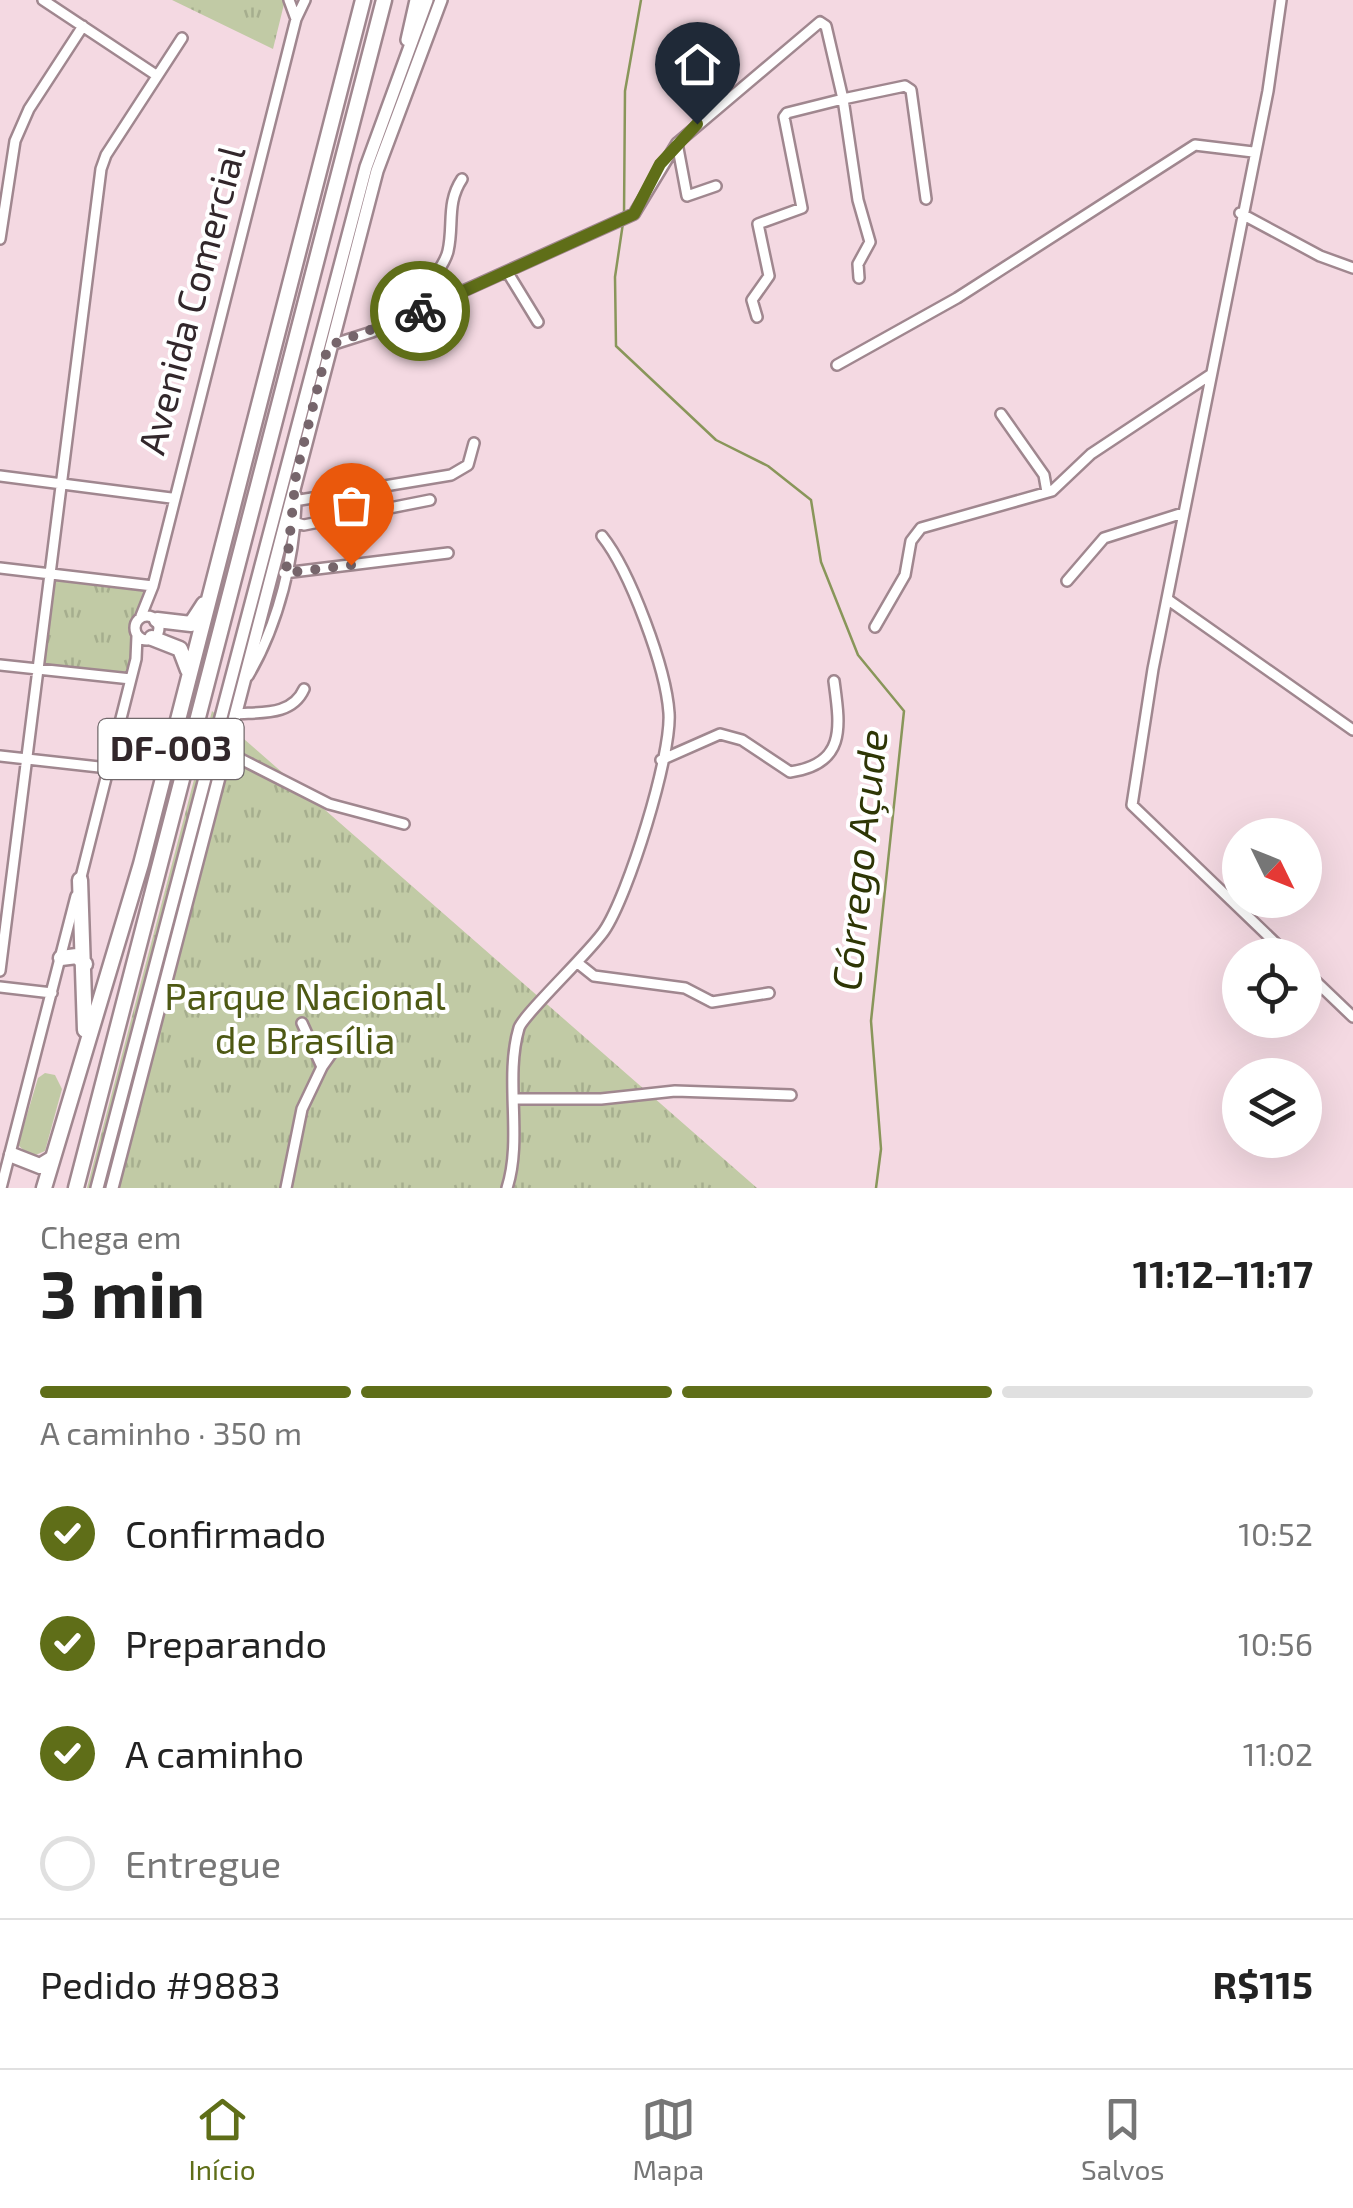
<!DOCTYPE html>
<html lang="pt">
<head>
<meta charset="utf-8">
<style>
  :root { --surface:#fff; --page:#f2f2f2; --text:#222; --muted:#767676; --line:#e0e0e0; --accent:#5f6e18 }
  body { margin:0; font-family:"Exo 2",sans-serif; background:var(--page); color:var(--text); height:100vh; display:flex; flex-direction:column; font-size:38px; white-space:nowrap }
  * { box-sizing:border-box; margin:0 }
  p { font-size:32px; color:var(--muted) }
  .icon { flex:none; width:55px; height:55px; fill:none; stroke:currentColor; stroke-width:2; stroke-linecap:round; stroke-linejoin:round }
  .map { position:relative; height:1188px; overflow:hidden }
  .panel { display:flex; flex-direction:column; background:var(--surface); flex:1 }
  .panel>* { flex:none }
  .needle { width:65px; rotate:133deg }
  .tools { position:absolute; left:1222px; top:818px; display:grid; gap:20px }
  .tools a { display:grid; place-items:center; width:100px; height:100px; border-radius:50%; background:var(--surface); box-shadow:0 10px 40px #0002; font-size:50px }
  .pin { position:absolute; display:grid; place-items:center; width:85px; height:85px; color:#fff; margin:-102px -42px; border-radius:50% 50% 50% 0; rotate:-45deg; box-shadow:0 0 10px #0007 }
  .pin .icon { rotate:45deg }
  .courier { position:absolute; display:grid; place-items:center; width:100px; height:100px; margin:-50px; border:8px solid #5f6e18; border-radius:50%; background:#fff; color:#222; box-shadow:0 2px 12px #0007 }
  .headline em { font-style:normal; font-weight:700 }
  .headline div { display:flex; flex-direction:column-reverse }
  .headline { display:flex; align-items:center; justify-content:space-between; height:170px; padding:0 40px }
  h1 { font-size:65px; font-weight:700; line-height:75px }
  .bar { display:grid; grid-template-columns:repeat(4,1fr); gap:15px 10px; align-content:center; height:120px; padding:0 40px }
  .bar i { height:12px; border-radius:8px; background:var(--line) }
  .bar .selected { background:var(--accent) }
  .bar p { grid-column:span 4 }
  .line { display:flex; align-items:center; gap:25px; padding:0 40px; border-top:2px solid var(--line) }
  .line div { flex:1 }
  ol { padding:0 40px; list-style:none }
  li { display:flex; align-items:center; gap:30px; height:110px }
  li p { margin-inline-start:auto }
  li .icon { padding:10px; border-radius:50%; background:var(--accent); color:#fff; stroke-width:4 }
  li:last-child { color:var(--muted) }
  li i { width:55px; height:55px; border:5px solid var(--line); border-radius:50% }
  .dock { display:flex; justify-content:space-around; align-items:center; height:140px; border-top:2px solid var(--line); background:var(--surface); font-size:28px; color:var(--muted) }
  .dock a { display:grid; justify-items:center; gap:5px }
  .dock .selected { color:var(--accent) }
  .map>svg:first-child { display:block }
  .grass { fill:#c1caa5 }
  .park { fill:url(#park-tufts) }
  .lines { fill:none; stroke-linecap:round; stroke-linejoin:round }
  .stream { stroke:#89965a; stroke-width:2.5 }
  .minor-casing { stroke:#a0878f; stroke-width:14 }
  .major-casing { stroke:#a0878f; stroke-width:16 }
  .highway-casing { stroke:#a0878f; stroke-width:19 }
  .minor { stroke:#fff; stroke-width:9 }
  .major { stroke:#fff; stroke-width:11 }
  .highway { stroke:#fff; stroke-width:14 }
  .done { stroke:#76656b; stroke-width:10; stroke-dasharray:0 18 }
  .route { stroke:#5f6e18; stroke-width:12 }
  .labels { text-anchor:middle; stroke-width:8; stroke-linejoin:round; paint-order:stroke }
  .shield { fill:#fff; stroke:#70686b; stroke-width:2.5 }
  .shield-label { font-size:35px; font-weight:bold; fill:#32272b }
  .street-label { font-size:38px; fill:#32272b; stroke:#fff }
  .park-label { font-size:38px; fill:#4e5914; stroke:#fff }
  .water-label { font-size:40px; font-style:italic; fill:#2e3605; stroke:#fff }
</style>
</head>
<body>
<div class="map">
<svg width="1353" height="1188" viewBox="0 0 1353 1188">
  <defs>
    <pattern id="park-tufts" width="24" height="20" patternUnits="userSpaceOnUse" patternTransform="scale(2.5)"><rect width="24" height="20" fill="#c1caa5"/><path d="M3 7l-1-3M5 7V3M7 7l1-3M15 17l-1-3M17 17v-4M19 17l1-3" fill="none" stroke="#a6ae8e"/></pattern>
  </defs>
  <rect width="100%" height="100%" fill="#f4d9e2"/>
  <!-- grass -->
  <path class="grass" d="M45,1073L55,1075L62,1089L45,1151L31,1157L18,1145L38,1078Z"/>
  <!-- park -->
  <path class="park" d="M172,0H285L273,49Z
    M54,578L146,591L133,629L129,674L44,664Z
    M212,711L757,1188H87Z"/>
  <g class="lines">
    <!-- stream -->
    <path class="stream" d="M624,215L625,91L641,0
      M623,223L615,277L616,346L716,440L768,466L811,500L821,562L858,655L904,711L871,1021L881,1149L876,1188"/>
    <defs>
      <path id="minor" d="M43,0L156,75
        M289,0L296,19
        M1281,0L1268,91L1153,669L1132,805L1288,955
        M677,143L687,196L716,186
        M1240,213L1320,256L1353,268
        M0,239L15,141L29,109L83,26
        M508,273L538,322
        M424,310C420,284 443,273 448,251C454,225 446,203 462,179
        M757,317L752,300L769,276L758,224L802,208L784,117L787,113L843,99L858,200L870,242L858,264L859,278
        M331,345L372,332L634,214L677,143L820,22L826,26L843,99L905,86L911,90L926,199
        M837,365L957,298L1195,145L1253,152
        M1001,414L1044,475L1047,492
        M0,476L171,498
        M294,501L451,475L468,465L474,443
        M291,521L304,525L430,500
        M0,568L153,586
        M284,573L448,553
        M1067,581L1104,538L1183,513
        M1167,599L1353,730
        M135 628a12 12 0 1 1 24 0a12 12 0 1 1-24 0Z
        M141,616L153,586L296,19L305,0
        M875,627L905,575L911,541L921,528L1052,491L1091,454L1210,375
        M0,665L131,679
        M248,676C278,625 296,555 296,495
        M235,714C261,712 292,716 304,689
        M225,751L329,804L404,824
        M0,756L108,768
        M661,760L720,734L742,740L790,772C847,764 840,726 834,681
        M80,881L136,659L137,636
        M579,964L594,976L685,988L712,1002L769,993
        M0,971L101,169L106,155L182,38
        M1305,971L1353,1017
        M0,987L52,993
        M322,1067L341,1040
        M514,1099H601L675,1091L791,1095
        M1,1188L76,896
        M286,1188L302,1109L322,1067L302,1023
        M507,1188C523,1138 504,1079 519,1028C523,1015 589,953 604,931C628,896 672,755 669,713C666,668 630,571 602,536"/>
      <path id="major" d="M407,40L416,0
        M97,1188L366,167L427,0
        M112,1188L377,171L441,0"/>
      <path id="highway" d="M157,620L191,624L204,604
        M152,638L180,649L188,670
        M80,880L85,1030
        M61,958L77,956L85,964
        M12,1155L40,1166L53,1158
        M44,1188L141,864L363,0
        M76,1188L384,0"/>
    </defs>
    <!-- minor casing -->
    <use href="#minor" class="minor-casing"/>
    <!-- major casing -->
    <use href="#major" class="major-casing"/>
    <!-- highway casing -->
    <use href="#highway" class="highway-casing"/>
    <!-- minor -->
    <use href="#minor" class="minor"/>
    <!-- major -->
    <use href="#major" class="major"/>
    <!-- highway -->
    <use href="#highway" class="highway"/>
  </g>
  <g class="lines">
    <!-- done -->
    <path class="done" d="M351,565L286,573L296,475L328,346L420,311"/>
    <!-- route -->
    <path class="route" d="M420,311L634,214L660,164L697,124"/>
  </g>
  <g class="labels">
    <!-- shield labels -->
    <rect class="shield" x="98.5" y="719" width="145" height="60" rx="8"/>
    <g class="shield-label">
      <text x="171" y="761">DF-003</text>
    </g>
    <!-- street labels -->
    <g class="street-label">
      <text transform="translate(192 300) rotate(-75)" y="13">Avenida Comercial</text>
    </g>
    <!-- park labels -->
    <g class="park-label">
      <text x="305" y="1010">Parque Nacional<tspan x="305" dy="44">de Brasília</tspan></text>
    </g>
    <!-- water labels -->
    <g class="water-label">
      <text transform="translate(860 860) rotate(-84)" y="14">Córrego Açude</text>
    </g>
  </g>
</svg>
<div class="tools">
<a><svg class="needle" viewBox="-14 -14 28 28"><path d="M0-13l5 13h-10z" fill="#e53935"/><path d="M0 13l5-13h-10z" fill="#767676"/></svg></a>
<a><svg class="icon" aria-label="locate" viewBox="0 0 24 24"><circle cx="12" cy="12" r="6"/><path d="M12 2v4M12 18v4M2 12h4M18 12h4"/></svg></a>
<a><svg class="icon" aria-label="layers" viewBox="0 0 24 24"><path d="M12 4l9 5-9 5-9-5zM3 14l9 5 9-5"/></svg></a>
</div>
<div class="pin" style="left:351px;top:565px;background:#ea580c"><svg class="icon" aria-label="bag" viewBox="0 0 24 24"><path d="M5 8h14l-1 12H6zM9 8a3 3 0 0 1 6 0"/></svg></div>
<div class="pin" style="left:697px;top:124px;background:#1f2937"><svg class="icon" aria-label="home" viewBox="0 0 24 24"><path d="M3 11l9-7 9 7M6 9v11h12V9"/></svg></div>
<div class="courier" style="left:420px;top:311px"><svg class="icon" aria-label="bike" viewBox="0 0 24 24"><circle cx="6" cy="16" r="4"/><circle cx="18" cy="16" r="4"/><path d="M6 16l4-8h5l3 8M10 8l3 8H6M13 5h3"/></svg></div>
</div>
<section class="panel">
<div class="headline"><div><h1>3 min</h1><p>Chega em</p></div><em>11:12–11:17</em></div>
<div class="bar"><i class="selected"></i><i class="selected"></i><i class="selected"></i><i></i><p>A caminho · 350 m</p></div>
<ol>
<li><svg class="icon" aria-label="check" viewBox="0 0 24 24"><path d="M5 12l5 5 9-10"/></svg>Confirmado<p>10:52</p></li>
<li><svg class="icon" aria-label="check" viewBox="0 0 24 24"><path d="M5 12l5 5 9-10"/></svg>Preparando<p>10:56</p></li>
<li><svg class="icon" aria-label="check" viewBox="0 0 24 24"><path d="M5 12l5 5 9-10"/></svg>A caminho<p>11:02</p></li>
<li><i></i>Entregue</li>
</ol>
<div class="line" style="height:130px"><div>Pedido #9883</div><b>R$115</b></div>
</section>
<nav class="dock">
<a class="selected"><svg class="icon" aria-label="home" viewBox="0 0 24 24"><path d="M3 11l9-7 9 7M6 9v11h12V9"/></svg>Início</a>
<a><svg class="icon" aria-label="map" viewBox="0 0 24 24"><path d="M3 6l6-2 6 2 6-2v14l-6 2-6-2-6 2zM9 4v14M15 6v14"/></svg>Mapa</a>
<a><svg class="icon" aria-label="saved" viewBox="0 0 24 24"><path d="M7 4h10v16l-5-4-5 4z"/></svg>Salvos</a>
</nav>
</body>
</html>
